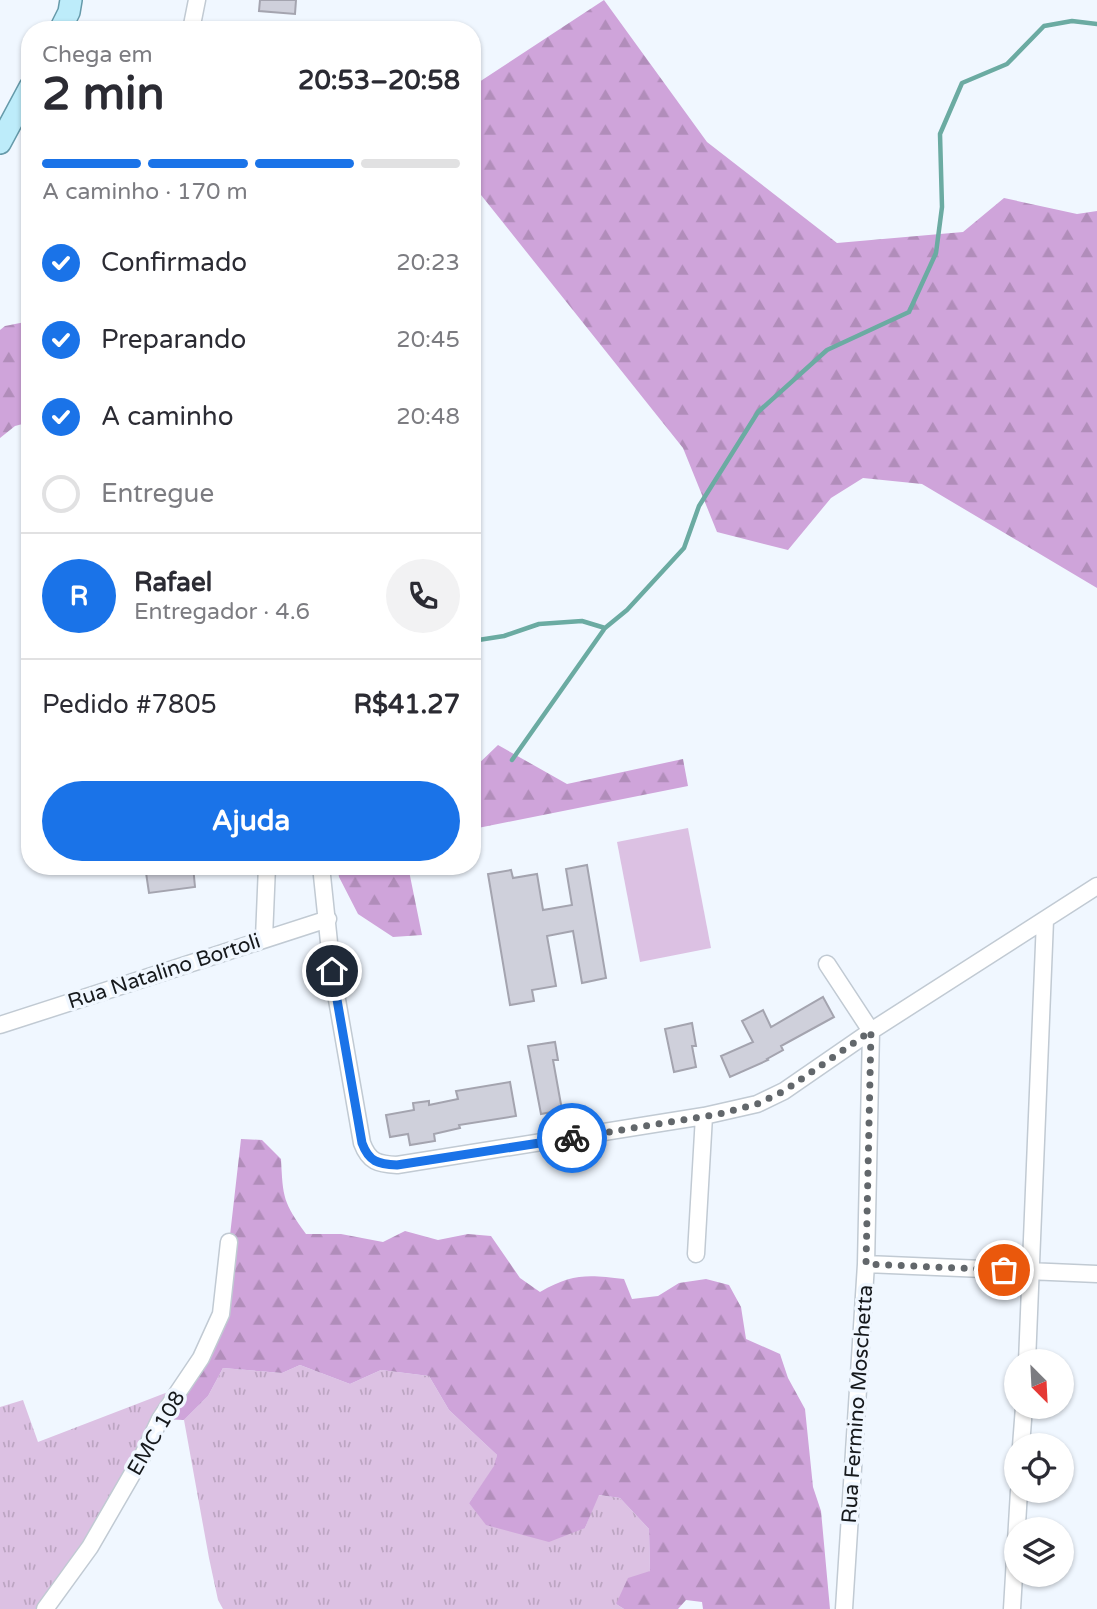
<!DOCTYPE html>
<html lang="pt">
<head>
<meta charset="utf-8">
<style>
  :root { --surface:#fff; --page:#f2f2f3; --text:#2b2b33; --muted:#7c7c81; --line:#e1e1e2; --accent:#1a73e8 }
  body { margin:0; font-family:"Varela Round",sans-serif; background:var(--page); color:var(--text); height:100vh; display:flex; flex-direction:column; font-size:26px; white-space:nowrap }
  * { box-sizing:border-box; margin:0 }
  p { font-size:23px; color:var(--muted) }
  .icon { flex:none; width:38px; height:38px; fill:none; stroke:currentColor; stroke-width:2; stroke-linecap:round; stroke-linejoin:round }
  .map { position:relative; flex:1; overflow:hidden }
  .side { position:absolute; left:21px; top:21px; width:460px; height:854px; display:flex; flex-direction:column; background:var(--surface); border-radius:28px; box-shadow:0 2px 5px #0004 }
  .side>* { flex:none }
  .needle { width:46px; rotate:156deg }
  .tools { position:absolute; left:1004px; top:1349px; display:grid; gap:14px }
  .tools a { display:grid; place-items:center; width:70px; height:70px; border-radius:50%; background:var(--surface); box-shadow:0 2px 5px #0004; font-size:35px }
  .pin { position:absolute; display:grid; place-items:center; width:60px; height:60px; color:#fff; margin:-30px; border:4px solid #fff; border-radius:50%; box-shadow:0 2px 7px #0007 }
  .courier { position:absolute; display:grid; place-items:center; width:70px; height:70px; margin:-35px; border:5px solid #1a73e8; border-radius:50%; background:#fff; color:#222; box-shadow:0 2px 9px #0007 }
  .overview em { font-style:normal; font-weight:700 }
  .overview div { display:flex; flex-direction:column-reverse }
  .overview { display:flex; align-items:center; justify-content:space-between; height:119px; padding:0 21px }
  h1 { font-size:46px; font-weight:700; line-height:52px }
  .bar { display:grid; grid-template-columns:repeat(4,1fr); gap:10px 7px; align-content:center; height:84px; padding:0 21px }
  .bar i { height:9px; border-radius:5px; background:var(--line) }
  .bar .on { background:var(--accent) }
  .bar p { grid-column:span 4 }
  .line { display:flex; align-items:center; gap:18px; padding:0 21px; border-top:2px solid var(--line) }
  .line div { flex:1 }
  .round { display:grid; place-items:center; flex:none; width:74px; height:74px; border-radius:37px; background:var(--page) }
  ol { padding:0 21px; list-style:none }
  li { display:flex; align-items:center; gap:21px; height:77px }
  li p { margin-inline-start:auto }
  li .icon { padding:7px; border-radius:50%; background:var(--accent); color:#fff; stroke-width:4 }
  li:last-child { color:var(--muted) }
  li i { width:38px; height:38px; border:4px solid var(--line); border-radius:50% }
  .primary-button { display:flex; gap:14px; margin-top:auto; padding:14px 21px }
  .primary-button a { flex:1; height:80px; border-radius:42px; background:var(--accent); color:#fff; font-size:28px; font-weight:700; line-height:80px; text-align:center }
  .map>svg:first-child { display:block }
  .grass { fill:url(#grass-tufts) }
  .forest { fill:url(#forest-firs) }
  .green { fill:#dcc1e3 }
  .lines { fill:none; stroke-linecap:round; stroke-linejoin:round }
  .stream { stroke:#6baba2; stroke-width:4.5 }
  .building { fill:#cfd0db; stroke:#a4a4af; stroke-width:2 }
  .minor-casing { stroke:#c1cad3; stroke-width:19 }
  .major-casing { stroke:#669aaa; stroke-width:24 }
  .minor { stroke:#fff; stroke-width:16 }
  .major { stroke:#bdecfa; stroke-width:21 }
  .done { stroke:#62676b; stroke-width:7; stroke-dasharray:0 12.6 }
  .route { stroke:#1a73e8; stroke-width:9 }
  .labels { text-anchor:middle; stroke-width:7; stroke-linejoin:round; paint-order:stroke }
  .street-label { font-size:21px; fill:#16191c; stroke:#f0f7ff }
</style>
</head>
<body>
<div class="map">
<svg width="1097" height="1609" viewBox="0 0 1097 1609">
  <defs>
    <pattern id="grass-tufts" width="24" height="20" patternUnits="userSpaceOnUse" patternTransform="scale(1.75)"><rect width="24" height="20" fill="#dcc1e3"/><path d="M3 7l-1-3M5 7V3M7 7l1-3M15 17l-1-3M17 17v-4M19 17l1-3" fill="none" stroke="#bca5c2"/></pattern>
    <pattern id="forest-firs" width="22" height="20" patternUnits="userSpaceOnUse" patternTransform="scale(1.75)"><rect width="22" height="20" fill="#cfa4da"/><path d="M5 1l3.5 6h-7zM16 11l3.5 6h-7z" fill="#b18dba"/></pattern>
  </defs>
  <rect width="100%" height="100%" fill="#f0f7ff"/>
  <!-- grass -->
  <path class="grass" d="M300,1365L350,1384L381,1370L429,1376L449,1410L497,1455L495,1466L469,1503L585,1528L598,1495L620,1498L649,1529L650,1571L616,1604L624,1609H223L218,1600L209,1558L184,1420L208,1396L223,1368L282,1373Z
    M181,1387L45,1609H0V1407L23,1400L38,1442Z"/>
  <!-- forest -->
  <path class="forest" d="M604,0L707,142L837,243L963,232L1004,198L1077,214L1097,211V588L922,484L863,478L831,498L788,550L717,532L683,448L473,185V86Z
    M30,321V422L15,426L0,438V330L5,326Z
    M498,745L567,784L683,759L688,786L473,829V769Z
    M337,866H408L422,935L393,937L358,914L339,877Z
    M241,1139L262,1140L281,1159C283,1198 283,1202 306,1234H341L383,1242L405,1231L438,1240L468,1234L491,1236L520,1278L540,1292C573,1273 588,1275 624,1279L632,1299L658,1296L679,1283L706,1279L729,1285L741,1307L746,1339L780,1354L788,1378L805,1409L813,1487L821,1511L830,1609H703L702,1602L686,1600L678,1609H624L616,1604L628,1578L650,1571L649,1529L620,1498L599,1495L585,1528L549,1542L486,1525L469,1503L494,1466L497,1455L449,1410L429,1376L381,1370L350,1384L300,1365L282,1373L223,1368L208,1396L184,1420L160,1419L221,1314Z"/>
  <!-- green -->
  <path class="green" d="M688,828L711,948L640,962L617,842Z"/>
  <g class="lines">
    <!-- stream -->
    <path class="stream" d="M472,641L504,636L539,624L582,621L605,628
      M512,760L605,628L627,610L684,548L699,506L758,412L827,350L909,312L936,253L942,207L940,134L962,83L1007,64L1044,26L1072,21L1097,24"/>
  </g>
  <!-- building -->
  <path class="building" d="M260,0H296L295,14L259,11Z
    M587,865L606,978L582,983L573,931L547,936L556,986L532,990L534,1001L510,1005L488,874L511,870L513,878L537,874L543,910L572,905L566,869Z
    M145,866H193L195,887L149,893Z
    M823,997L834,1017L781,1046L783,1050L767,1059L768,1060L730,1077L721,1056L753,1042L742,1021L763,1010L771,1027Z
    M692,1023L696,1046H692L696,1067L674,1072L665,1029Z
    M555,1042L558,1060H553L562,1110L541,1114L528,1046Z
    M510,1082L516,1116L459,1125L460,1128L434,1134L435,1141L410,1145L408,1134L390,1137L386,1115L414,1110L413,1103L429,1101V1105L458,1099L456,1091Z"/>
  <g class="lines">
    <defs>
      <path id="minor" d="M191,30L197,0
        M321,866L332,971L362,1143C369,1162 378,1164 397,1165L704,1116L757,1104L784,1091L871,1031L1097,886
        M264,938L267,866
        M827,964L871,1031L866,1264L844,1609
        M0,1025L328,919
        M696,1254L704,1116
        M866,1264L1097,1274
        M1027,1362L1045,920
        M1021,1446L1024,1407
        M45,1609L90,1547L142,1457L160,1419L201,1358L221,1314L229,1242
        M1012,1609L1019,1491"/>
      <path id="major" d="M60,30L69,12L71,0
        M0,143L30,87"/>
    </defs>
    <!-- minor casing -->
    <use href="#minor" class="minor-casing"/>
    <!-- major casing -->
    <use href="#major" class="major-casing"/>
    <!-- minor -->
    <use href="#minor" class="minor"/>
    <!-- major -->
    <use href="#major" class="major"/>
  </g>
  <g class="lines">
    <!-- done -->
    <path class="done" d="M572,1138L719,1114L757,1104L784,1091L871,1031L866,1264L1004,1270"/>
    <!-- route -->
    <path class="route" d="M332,971L362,1143C369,1162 378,1164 397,1165L572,1138"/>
  </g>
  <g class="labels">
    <!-- street labels -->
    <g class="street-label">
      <text transform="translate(164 971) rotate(-18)" y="7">Rua Natalino Bortoli</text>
      <text transform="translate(857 1404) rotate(-86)" y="7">Rua Fermino Moschetta</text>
      <text transform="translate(156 1433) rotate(-60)" y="7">EMC 108</text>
    </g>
  </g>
</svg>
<div class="tools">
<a><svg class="needle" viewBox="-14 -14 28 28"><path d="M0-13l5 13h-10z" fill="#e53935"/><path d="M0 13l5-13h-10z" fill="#7c7c81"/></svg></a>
<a><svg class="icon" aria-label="locate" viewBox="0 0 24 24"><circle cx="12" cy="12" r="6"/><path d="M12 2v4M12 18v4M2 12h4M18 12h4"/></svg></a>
<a><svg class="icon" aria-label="layers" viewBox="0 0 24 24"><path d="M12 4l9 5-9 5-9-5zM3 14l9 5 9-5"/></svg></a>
</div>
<div class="pin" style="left:1004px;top:1270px;background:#ea580c"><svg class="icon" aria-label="bag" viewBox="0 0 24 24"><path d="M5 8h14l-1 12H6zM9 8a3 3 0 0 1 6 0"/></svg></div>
<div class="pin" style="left:332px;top:971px;background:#1f2937"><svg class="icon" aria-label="home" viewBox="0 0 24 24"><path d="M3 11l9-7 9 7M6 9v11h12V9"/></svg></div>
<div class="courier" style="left:572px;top:1138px"><svg class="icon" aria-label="bike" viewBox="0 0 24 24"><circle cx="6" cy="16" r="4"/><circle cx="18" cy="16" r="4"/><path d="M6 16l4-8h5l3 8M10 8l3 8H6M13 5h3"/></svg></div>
<section class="side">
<div class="overview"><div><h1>2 min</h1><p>Chega em</p></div><em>20:53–20:58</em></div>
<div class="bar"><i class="on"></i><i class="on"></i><i class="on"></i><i></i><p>A caminho · 170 m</p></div>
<ol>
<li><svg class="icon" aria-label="check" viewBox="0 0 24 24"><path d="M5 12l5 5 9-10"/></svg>Confirmado<p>20:23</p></li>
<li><svg class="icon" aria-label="check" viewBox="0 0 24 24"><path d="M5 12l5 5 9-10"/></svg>Preparando<p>20:45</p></li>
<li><svg class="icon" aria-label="check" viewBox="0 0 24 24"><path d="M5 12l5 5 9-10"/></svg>A caminho<p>20:48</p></li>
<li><i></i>Entregue</li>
</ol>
<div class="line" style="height:126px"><b class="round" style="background:var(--accent);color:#fff">R</b><div><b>Rafael</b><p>Entregador · 4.6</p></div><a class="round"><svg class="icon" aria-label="phone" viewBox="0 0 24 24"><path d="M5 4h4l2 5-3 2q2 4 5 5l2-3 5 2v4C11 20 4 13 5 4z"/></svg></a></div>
<div class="line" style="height:91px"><div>Pedido #7805</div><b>R$41.27</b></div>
<div class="primary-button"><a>Ajuda</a></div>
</section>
</div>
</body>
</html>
